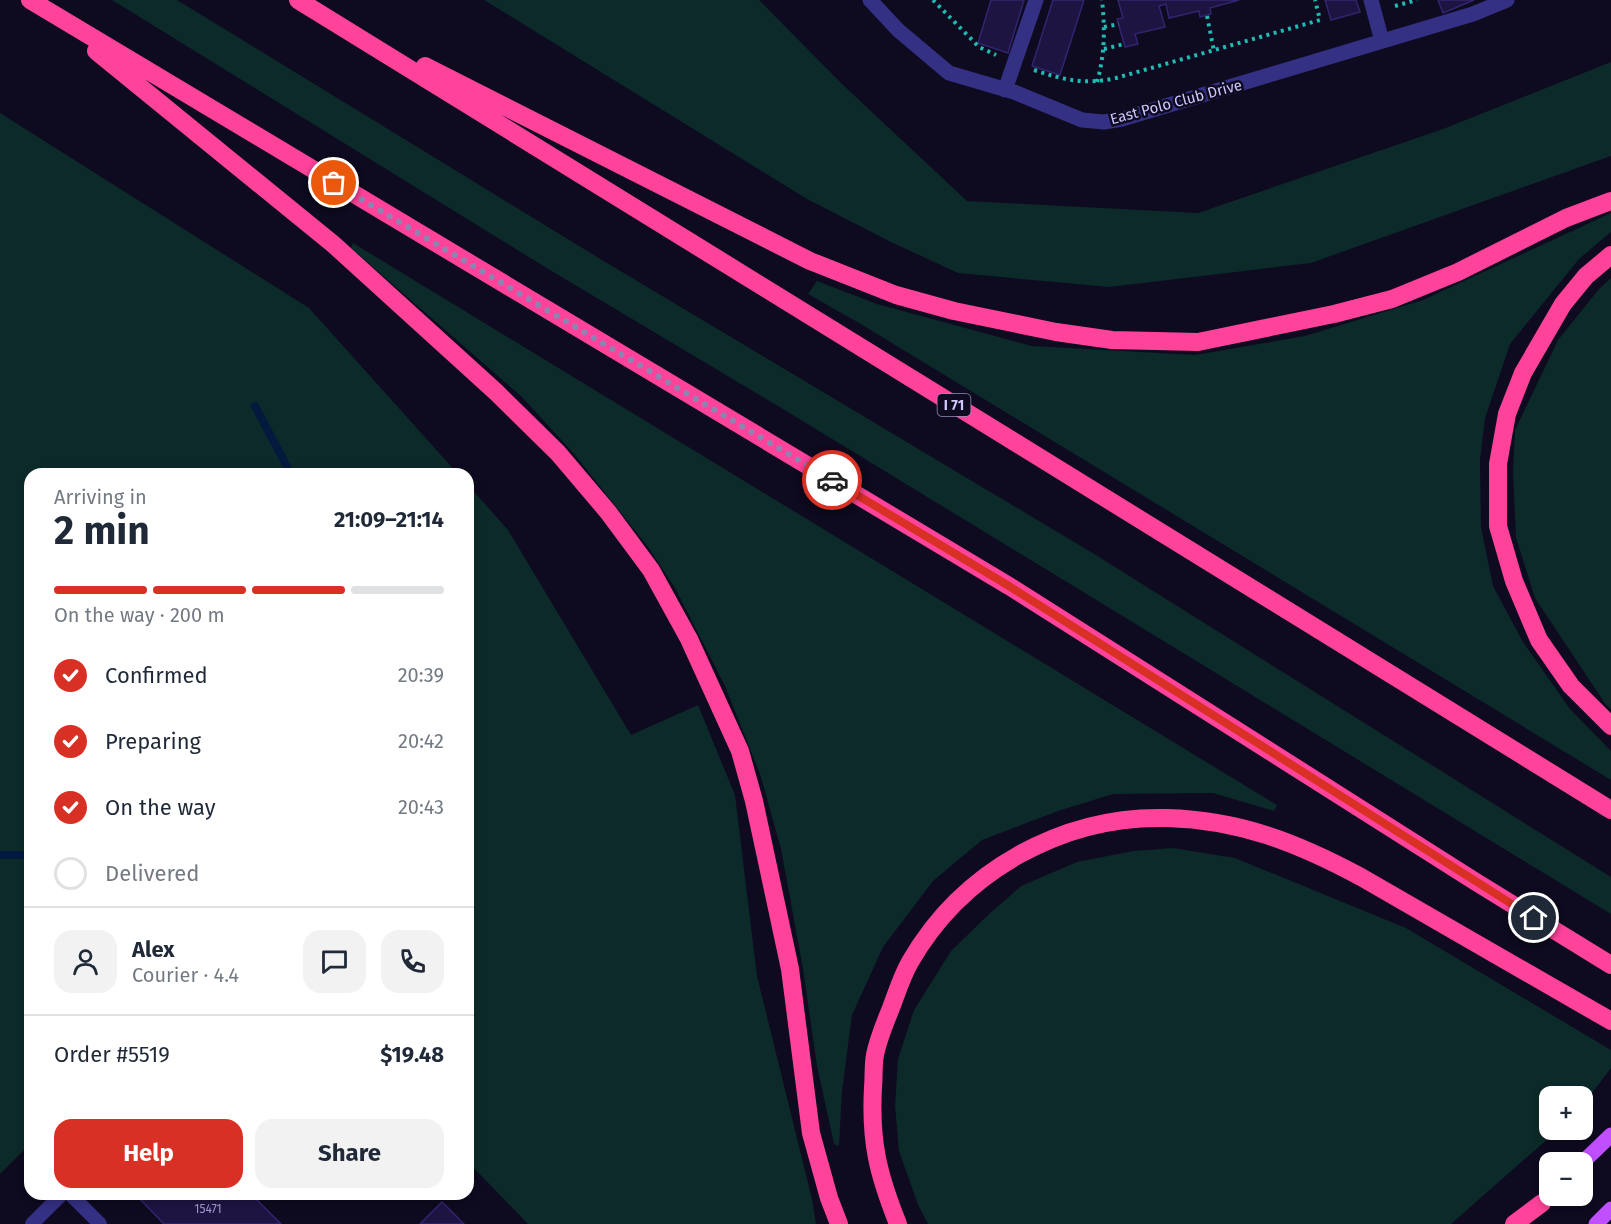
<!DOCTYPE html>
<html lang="en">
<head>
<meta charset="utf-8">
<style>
  :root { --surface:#fff; --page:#f2f2f3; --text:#1f2937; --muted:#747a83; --line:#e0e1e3; --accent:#d93025 }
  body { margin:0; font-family:"Fira Sans",sans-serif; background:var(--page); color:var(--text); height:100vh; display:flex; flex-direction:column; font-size:22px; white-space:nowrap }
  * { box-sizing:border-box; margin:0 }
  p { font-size:20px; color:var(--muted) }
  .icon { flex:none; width:33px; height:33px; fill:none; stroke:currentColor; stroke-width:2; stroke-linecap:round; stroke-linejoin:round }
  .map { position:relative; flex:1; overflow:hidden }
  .side { position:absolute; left:24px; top:468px; width:450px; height:732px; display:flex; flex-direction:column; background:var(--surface); border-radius:18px; box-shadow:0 3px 9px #0003 }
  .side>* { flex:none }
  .tools { position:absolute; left:1539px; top:1086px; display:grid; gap:12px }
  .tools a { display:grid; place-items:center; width:54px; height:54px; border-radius:12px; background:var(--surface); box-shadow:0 3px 9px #0003; font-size:30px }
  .pin { position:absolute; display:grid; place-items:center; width:51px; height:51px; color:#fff; margin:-26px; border:3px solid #fff; border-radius:50%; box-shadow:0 2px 6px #0007 }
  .courier { position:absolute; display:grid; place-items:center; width:60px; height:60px; margin:-30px; border:4px solid #d93025; border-radius:50%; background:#fff; color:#222; box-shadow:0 2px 8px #0007 }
  .headline em { font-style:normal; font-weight:700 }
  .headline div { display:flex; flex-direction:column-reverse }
  .headline { display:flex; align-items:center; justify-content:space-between; height:102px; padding:0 30px }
  h1 { font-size:39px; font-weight:700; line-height:45px }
  .bar { display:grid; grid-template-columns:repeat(4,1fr); gap:9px 6px; align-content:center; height:72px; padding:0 30px }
  .bar i { height:8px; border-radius:4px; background:var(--line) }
  .bar .active { background:var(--accent) }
  .bar p { grid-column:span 4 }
  .line { display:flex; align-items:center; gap:15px; padding:0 30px; border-top:2px solid var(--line) }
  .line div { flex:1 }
  .round { display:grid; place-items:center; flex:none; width:63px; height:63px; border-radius:18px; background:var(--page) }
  ol { padding:0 30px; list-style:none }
  li { display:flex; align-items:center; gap:18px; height:66px }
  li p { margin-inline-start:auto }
  li .icon { padding:6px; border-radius:50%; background:var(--accent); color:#fff; stroke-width:4 }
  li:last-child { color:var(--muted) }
  li i { width:33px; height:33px; border:3px solid var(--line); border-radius:50% }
  .primary-button { display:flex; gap:12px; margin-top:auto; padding:12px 30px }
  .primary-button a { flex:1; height:69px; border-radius:18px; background:var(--accent); color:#fff; font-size:24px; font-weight:700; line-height:69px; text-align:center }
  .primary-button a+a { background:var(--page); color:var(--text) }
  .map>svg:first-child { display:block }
  .green { fill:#0c2a29 }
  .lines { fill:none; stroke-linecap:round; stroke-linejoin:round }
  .stream { stroke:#04193e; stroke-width:8 }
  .building { fill:#1e1442; stroke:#332470; stroke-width:1.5 }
  .path { stroke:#20bbb3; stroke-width:4; stroke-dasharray:3 4.5; stroke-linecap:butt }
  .service { stroke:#343083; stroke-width:14 }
  .minor { stroke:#343083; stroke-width:15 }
  .primary { stroke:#bf4fff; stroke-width:15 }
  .motorway { stroke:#ff439b; stroke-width:18 }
  .done { stroke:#8b86b1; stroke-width:6; stroke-dasharray:0 10.8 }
  .route { stroke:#d93025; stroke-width:8 }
  .labels { text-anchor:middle; stroke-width:5; stroke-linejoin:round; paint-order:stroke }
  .number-label { font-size:12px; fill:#a39bd0 }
  .shield { fill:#0e0a1f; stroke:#958fbc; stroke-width:1.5 }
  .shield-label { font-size:14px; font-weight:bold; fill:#cfc8ff }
  .street-label { font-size:15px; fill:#cfc8ff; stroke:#0e0a1f }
</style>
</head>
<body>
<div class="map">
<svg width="1611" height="1224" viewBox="0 0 1611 1224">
  <rect width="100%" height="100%" fill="#0e0a1f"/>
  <!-- green -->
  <path class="green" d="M112,0H177L602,260L1091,552L1611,877V914L783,409L545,267Z
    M484,0H759L842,84L967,201L1198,213L1443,129L1611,62V156L1311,263L1109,287L958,273L891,242L807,199Z
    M0,113L309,308L458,474H30V1144L0,1174Z
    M1611,213V232L1579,259L1510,344L1485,418L1480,460L1481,527L1493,586L1523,642L1570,709L1611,751V780L859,323L808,294L817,281L877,304L1032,346L1195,355L1305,336L1423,300Z
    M353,243L1277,805L1274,811L1213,793L1113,794L1058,811L982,840L933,881L883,947L852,1015L842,1091L839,1146L834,1144L817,1066L803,969L781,849L760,774L725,686L675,588L648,547L575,455L522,397L351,248Z
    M1611,278V709L1606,705L1535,598L1516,538L1513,472L1515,430L1558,340L1599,289Z
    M468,485L508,530L631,735L698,705L735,795L757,976L812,1199L816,1224H528L468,1162Z
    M1173,848L1235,858L1406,928L1611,1050V1068L1583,1105L1582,1096H1550V1130H1558L1451,1224H928L918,1205L899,1151L895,1106L898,1059L914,1010L951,951L988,915L1021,886L1077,862L1133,851Z"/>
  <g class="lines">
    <!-- stream -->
    <path class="stream" d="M255,406L291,474
      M0,855H30"/>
  </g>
  <!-- building -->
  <path class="building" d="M991,0H1024L1008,53L978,43Z
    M1053,0H1084L1060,75L1032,66Z
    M1118,0H1239L1210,8L1211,14L1200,17L1199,11L1169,18L1166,4L1159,6L1165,27L1135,34L1138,44L1125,47L1117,19L1123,18Z
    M1325,0H1356L1360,12L1331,20Z
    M1438,0H1474L1443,13Z
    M135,1194H251L281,1224H164Z
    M442,1202L464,1224H420Z"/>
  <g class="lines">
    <!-- path -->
    <path class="path" d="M933,0L979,47L996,55
      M1395,6L1417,0
      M1207,16L1214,51
      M1104,27L1119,24
      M1104,49L1124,44
      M1034,70C1063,80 1086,85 1116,78L1320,20L1315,0
      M1097,82C1105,55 1105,28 1102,0"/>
    <!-- service -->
    <path class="service" d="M70,1194L100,1224
      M32,1224L62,1194"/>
    <!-- minor -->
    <path class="minor" d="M870,0L898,30L949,73L1014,92L1082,120L1104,122L1122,119L1473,14L1507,0
      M1371,0L1382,41
      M1005,90L1036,0"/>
    <!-- primary -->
    <path class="primary" d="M1582,1163L1611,1135
      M1596,1224L1611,1209"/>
    <!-- motorway -->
    <path class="motorway" d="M30,0L1009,586L1476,882L1611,965
      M298,0L1611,810
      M96,51L333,244L496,392L558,453L608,512L651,570L689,639L740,751L754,801L790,969L811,1133L829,1198L839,1224
      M425,66L810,261L896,295L954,311L1056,332L1112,340L1198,342L1334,314L1392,299L1458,272L1566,218L1611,201
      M1611,255L1586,276L1563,304L1523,373L1507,414L1498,464V526L1514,581L1539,640L1571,686L1611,726
      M898,1224C878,1174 870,1142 873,1087C874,1077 873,1065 875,1055C878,1039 885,1023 891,1008C897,992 902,976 910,962C962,871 1063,815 1167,818C1240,820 1298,843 1361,877L1611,1021
      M1514,1224L1542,1203"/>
  </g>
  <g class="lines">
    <!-- done -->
    <path class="done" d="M334,183L832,480"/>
    <!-- route -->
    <path class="route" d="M832,480L1009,586L1534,918"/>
  </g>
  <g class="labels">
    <!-- number labels -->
    <g class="number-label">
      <text x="208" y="1213">15471</text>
    </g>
    <!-- shield labels -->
    <rect class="shield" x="937.5" y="394" width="33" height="22" rx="4.5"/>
    <g class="shield-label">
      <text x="954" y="410">I 71</text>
    </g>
    <!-- street labels -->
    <g class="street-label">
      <text transform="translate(1176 102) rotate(-15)" y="5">East Polo Club Drive</text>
    </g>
  </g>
</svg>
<div class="tools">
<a>+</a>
<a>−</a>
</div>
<div class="pin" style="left:334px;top:183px;background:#ea580c"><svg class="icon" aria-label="bag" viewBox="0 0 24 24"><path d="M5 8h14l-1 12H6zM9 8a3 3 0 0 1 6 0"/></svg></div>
<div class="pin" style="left:1534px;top:918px;background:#1f2937"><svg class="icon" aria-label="home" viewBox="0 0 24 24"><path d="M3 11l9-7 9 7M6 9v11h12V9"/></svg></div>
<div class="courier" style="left:832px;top:480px"><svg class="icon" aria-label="car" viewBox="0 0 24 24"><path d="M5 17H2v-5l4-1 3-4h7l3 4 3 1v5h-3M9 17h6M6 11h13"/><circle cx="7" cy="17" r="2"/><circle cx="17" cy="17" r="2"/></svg></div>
<section class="side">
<div class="headline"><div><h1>2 min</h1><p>Arriving in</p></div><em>21:09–21:14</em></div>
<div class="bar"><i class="active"></i><i class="active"></i><i class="active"></i><i></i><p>On the way · 200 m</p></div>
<ol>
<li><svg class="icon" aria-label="check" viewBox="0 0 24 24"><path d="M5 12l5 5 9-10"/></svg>Confirmed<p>20:39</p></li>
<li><svg class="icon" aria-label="check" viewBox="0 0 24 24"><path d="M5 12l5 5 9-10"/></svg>Preparing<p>20:42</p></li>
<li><svg class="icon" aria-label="check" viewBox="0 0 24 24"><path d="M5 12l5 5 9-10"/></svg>On the way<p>20:43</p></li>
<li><i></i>Delivered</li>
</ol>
<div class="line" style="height:108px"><a class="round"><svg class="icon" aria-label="person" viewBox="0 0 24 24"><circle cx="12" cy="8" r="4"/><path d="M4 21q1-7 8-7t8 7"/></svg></a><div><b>Alex</b><p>Courier · 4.4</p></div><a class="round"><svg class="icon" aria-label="chat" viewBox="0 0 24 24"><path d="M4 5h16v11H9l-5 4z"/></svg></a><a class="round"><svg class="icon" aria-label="phone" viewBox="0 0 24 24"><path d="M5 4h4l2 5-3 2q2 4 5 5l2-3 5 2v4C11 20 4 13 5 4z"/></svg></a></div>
<div class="line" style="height:78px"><div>Order #5519</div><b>$19.48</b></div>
<div class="primary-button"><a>Help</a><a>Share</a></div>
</section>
</div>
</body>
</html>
